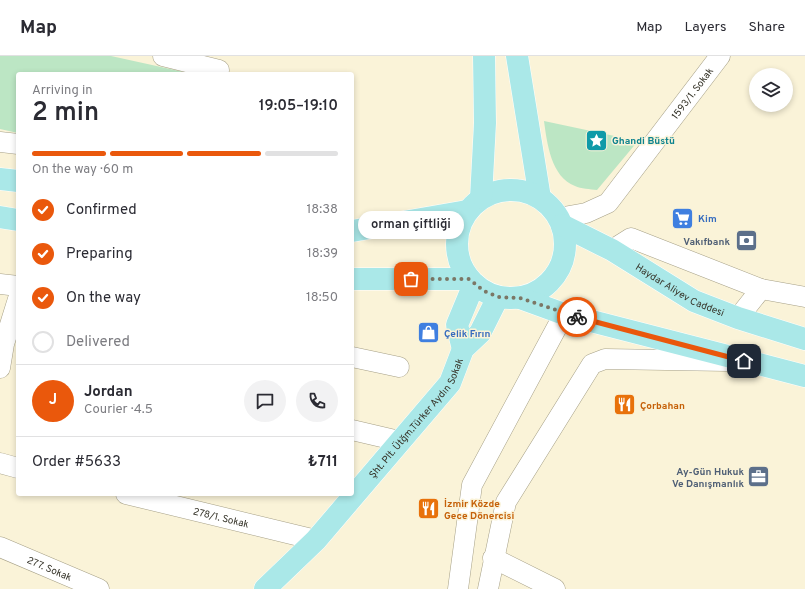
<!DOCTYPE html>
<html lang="en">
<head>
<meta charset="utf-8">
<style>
  :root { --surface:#fff; --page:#f2f2f3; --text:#2b2b33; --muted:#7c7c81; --line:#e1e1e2; --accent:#ea580c }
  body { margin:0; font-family:Overpass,sans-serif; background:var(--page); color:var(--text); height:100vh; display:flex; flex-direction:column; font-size:15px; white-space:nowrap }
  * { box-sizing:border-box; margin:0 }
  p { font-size:13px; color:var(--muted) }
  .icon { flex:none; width:22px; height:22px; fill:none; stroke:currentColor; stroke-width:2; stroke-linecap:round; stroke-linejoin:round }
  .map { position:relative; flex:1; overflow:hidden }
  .details { position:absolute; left:16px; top:16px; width:338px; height:424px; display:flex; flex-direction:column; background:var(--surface); border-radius:4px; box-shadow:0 2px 6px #0003 }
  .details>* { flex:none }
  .buttons { position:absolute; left:749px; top:12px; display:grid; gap:8px }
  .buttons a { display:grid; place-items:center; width:44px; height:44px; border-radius:50%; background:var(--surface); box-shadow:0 2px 6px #0003; font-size:20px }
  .pin { position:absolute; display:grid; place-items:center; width:34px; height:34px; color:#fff; margin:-17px; border-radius:8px; box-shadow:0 2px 6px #0006 }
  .courier { position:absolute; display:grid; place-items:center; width:40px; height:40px; margin:-20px; border:3px solid #ea580c; border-radius:50%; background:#fff; color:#222; box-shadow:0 1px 5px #0007 }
  .bubble { position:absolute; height:28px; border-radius:14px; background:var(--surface); box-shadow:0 2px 6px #0003; font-size:13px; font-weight:600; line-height:28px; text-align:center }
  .summary em { font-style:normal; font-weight:600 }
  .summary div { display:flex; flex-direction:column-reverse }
  .summary { display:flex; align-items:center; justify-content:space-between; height:68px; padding:0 16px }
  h1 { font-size:26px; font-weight:600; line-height:30px }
  .bar { display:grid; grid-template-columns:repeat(4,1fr); gap:6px 4px; align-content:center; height:48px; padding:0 16px }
  .bar i { height:5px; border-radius:3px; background:var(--line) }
  .bar .on { background:var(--accent) }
  .bar p { grid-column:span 4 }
  .line { display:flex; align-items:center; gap:10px; padding:0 16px; border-top:1px solid var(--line) }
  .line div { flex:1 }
  .round { display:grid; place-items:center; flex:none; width:42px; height:42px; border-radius:21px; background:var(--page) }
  ol { padding:0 16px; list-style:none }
  li { display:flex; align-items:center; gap:12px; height:44px }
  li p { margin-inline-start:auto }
  li .icon { padding:4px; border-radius:50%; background:var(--accent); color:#fff; stroke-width:4 }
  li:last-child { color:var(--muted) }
  li i { width:22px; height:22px; border:2px solid var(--line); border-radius:50% }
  header { display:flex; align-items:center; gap:24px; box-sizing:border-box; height:56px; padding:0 20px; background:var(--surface); border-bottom:1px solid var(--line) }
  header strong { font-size:19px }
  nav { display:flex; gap:22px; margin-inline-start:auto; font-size:14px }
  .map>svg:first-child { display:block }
  .green { fill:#bce6c4 }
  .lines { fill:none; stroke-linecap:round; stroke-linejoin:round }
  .minor-casing { stroke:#a6a087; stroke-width:21 }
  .major-casing { stroke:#fff; stroke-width:23 }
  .minor { stroke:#fff; stroke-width:20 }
  .major { stroke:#aae8e8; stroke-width:22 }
  .done { stroke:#7b7766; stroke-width:4; stroke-dasharray:0 7.2 }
  .route { stroke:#ea580c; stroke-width:5 }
  .labels { text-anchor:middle; stroke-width:3; stroke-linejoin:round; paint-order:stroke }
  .street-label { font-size:10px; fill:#363429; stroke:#faf3d8 }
  .culture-label { font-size:10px; font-weight:bold; fill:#0d838f; stroke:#faf3d8; text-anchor:start }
  .shop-label { font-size:10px; font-weight:bold; fill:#366cbe; stroke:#faf3d8; text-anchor:start }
  .service-label { font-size:10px; font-weight:bold; fill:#4e5e75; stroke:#faf3d8; text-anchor:end }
  .food-label { font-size:10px; font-weight:bold; fill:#c56008; stroke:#faf3d8; text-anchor:start }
</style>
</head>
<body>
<header>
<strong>Map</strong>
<nav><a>Map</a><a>Layers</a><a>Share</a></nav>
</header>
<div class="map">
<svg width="805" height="533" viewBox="0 0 805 533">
  <rect width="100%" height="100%" fill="#faf3d8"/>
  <!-- green -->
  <path class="green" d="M0,0H111L193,18H18V77L0,73Z
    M544,65L638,85L597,134C590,133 581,133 575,130C551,121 547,87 544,65Z"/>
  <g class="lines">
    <defs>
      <g id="minor">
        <path d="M163,0L219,14"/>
        <path d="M0,86L18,88"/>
        <path id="s1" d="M558,162L586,157L608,147L720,0"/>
        <path d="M612,194L631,182L761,233L805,241"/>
        <path d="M0,228L18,230"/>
        <path d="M738,262L761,233"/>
        <path d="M352,301L399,311"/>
        <path d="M0,312L4,288L18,243"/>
        <path d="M352,374L399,385"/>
        <path d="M0,407L18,412"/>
        <path id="s2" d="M126,438L316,484"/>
        <path id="s3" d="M0,491L99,533"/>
        <path d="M493,502L555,533"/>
        <path d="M458,533L472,429L564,258"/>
        <path d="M488,533L506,446L592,308L605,303L727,305"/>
      </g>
      <g id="major">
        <path d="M517,0L540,142"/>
        <path d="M0,123L18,125"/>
        <circle cx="511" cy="188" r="54"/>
        <path d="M481,142L485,67L484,0"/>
        <path d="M0,161L18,164"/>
        <path id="s4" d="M562,169L612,194L694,245L738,262L805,283"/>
        <path d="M352,175L467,155"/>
        <path d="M352,223H469"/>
        <path d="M520,242L564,258L805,320"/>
        <path d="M463,293L457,269L474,228"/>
        <path id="s5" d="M265,533L316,484L450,327L463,293L480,277L498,241"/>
      </g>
    </defs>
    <!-- minor casing -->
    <use href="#minor" class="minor-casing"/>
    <!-- major casing -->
    <use href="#major" class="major-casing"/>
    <!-- minor -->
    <use href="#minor" class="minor"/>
    <!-- major -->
    <use href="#major" class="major"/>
  </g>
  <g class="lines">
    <!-- done -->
    <path class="done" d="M411,223H469L484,235L498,241L520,242L577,261"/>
    <!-- route -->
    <path class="route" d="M577,261L744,305"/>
  </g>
  <!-- icons -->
  <defs>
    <symbol id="sight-square" viewBox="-11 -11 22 22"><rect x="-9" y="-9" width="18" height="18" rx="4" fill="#0f9aa8" stroke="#faf3d8"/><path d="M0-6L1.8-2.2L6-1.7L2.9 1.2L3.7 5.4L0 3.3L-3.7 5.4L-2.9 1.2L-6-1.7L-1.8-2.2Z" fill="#fff"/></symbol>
    <symbol id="supermarket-square" viewBox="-11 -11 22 22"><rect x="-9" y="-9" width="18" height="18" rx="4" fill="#3f7fe0" stroke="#faf3d8"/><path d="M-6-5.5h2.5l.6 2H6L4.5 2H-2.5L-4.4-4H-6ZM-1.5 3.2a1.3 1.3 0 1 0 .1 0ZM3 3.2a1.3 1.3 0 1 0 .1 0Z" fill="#fff"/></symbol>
    <symbol id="bank-square" viewBox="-11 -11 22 22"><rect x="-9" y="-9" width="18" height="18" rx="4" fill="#5c6f8a" stroke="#faf3d8"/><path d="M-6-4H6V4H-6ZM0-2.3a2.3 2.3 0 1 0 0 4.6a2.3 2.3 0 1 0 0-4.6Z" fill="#fff"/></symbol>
    <symbol id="shop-square" viewBox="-11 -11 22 22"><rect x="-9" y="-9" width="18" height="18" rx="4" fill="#3f7fe0" stroke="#faf3d8"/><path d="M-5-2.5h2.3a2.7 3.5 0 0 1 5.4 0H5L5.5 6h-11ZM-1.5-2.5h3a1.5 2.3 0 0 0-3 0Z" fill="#fff"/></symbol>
    <symbol id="restaurant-square" viewBox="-11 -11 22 22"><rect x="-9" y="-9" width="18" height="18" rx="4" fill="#e8710a" stroke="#faf3d8"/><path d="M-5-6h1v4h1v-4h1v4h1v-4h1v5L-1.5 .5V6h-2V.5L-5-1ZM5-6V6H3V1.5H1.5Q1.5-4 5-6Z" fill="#fff"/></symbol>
    <symbol id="office-square" viewBox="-11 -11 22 22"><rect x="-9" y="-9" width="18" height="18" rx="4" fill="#5c6f8a" stroke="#faf3d8"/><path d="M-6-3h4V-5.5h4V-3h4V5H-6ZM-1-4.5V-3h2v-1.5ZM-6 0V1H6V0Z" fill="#fff"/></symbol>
  </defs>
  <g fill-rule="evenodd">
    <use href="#sight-square" x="584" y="72" width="25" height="25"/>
    <use href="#supermarket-square" x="670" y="150" width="25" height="25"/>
    <use href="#bank-square" x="734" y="172" width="25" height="25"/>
    <use href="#shop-square" x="416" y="264" width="25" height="25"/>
    <use href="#restaurant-square" x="612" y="336" width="25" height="25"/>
    <use href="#office-square" x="746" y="408" width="25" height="25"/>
    <use href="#restaurant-square" x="416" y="440" width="25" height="25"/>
  </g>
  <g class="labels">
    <!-- street labels -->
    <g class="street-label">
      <text dy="4" stroke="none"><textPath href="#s1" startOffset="191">1593/1. Sokak</textPath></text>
      <text dy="4" stroke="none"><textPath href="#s4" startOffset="135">Haydar Aliyev Caddesi</textPath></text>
      <text dy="4" stroke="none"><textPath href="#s5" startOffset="229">Şht. Plt. Ütğm.Türker Aydın Sokak</textPath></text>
      <text dy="4" stroke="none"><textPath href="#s2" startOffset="98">278/1. Sokak</textPath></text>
      <text dy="4" stroke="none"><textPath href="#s3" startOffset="54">277. Sokak</textPath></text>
    </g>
    <!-- culture labels -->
    <g class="culture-label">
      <text x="612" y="88">Ghandi Büstü</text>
    </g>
    <!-- shop labels -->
    <g class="shop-label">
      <text x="698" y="166">Kim</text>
      <text x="444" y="281">Çelik Fırın</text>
    </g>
    <!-- service labels -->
    <g class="service-label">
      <text x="730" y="189">Vakıfbank</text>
      <text x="744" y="419">Ay-Gün Hukuk<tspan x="744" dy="12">Ve Danışmanlık</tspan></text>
    </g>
    <!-- food labels -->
    <g class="food-label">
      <text x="640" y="353">Çorbahan</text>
      <text x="444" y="451">İzmir Közde<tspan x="444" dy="12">Gece Dönercisi</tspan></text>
    </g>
  </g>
</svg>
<div class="buttons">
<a><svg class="icon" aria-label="layers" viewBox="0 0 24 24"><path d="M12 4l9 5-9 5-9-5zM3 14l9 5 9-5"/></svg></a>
</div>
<div class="pin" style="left:411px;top:223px;background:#ea580c"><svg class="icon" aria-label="bag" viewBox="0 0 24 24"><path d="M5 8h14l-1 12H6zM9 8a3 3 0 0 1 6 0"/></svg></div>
<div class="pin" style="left:744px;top:305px;background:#1f2937"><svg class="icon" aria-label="home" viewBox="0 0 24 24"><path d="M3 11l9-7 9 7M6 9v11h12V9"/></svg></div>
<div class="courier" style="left:577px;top:261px"><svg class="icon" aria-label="bike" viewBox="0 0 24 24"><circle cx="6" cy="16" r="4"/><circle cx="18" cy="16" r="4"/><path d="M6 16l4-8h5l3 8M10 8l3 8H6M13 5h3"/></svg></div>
<div class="bubble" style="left:358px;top:155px;width:106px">orman çiftliği</div>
<section class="details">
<div class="summary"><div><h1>2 min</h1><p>Arriving in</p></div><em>19:05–19:10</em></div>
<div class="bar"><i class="on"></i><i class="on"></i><i class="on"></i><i></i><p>On the way · 60 m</p></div>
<ol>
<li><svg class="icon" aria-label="check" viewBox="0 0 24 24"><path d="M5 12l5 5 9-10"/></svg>Confirmed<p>18:38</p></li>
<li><svg class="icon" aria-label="check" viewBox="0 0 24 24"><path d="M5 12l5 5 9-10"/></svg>Preparing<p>18:39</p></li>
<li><svg class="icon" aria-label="check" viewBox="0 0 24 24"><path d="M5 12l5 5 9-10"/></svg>On the way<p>18:50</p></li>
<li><i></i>Delivered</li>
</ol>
<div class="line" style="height:72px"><b class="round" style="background:var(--accent);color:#fff">J</b><div><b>Jordan</b><p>Courier · 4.5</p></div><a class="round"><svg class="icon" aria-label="chat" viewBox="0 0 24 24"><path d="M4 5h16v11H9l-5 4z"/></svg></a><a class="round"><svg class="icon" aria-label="phone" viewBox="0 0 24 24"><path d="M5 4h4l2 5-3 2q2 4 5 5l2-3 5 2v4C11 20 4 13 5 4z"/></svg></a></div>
<div class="line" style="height:52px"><div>Order #5633</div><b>₺711</b></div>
</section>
</div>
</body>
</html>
